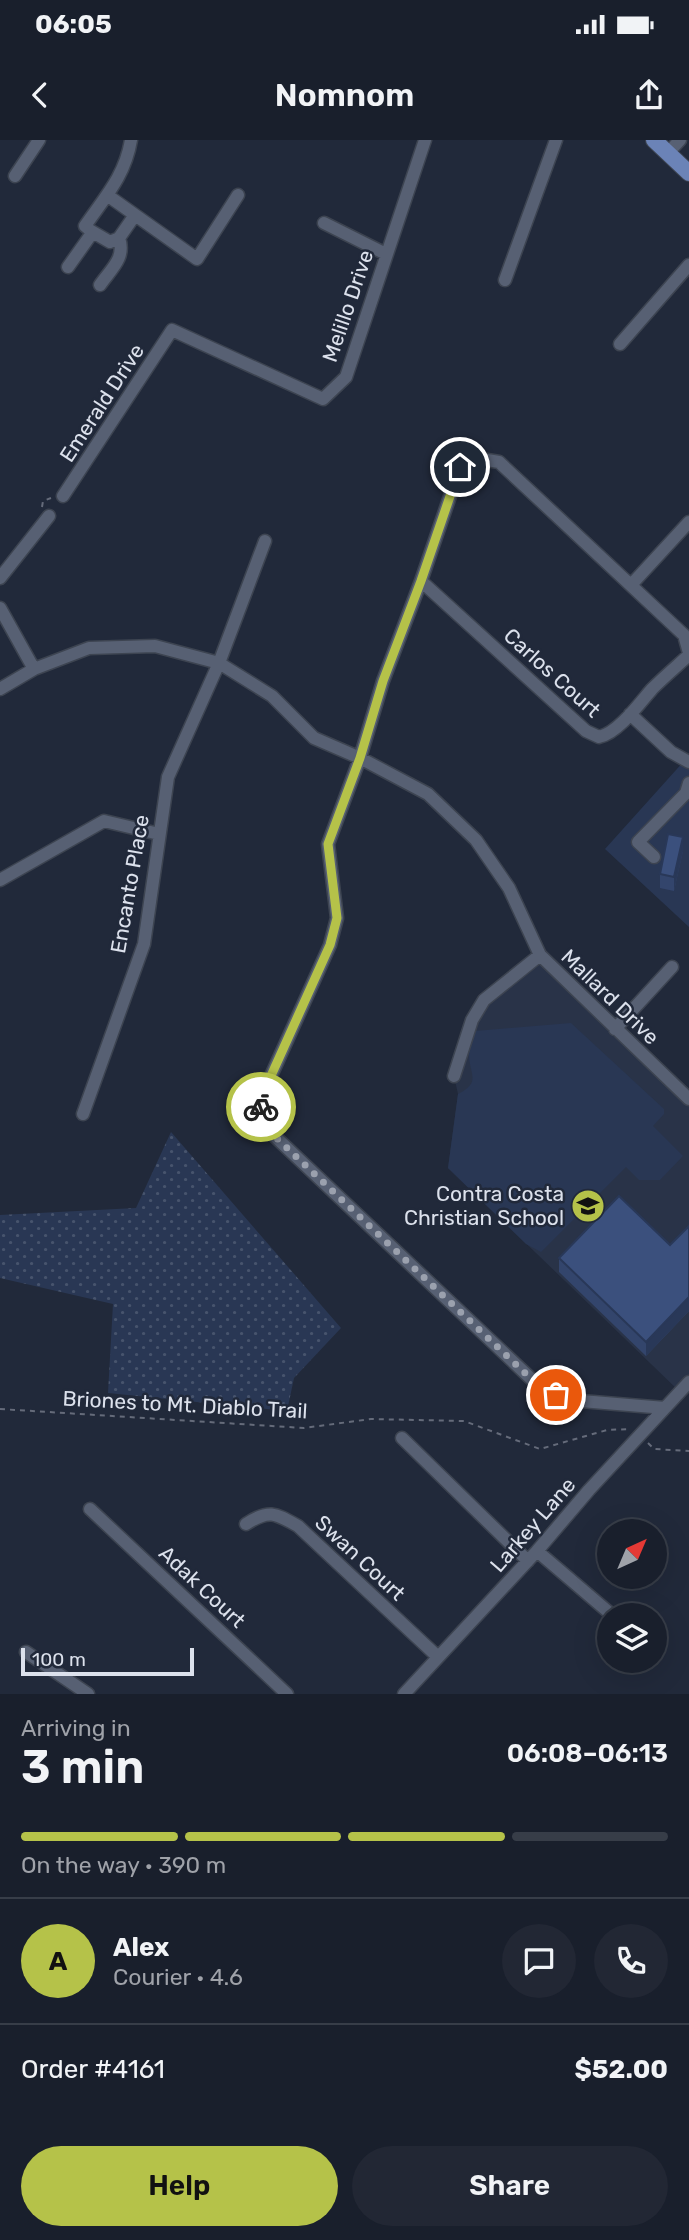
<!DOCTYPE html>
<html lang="en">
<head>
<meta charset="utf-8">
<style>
  :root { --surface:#191f2c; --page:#222734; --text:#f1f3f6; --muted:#9fa2a9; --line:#373d48; --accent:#b5c249 }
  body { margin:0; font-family:Rubik,sans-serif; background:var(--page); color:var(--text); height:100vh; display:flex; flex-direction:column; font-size:26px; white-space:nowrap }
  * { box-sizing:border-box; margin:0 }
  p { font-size:23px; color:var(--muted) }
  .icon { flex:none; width:38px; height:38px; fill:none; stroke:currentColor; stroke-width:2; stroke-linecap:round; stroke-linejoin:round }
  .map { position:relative; height:1554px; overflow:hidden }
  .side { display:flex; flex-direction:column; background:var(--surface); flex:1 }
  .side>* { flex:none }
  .needle { width:46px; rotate:44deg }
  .buttons { position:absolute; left:597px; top:1379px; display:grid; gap:14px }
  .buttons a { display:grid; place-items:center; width:70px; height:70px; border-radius:50%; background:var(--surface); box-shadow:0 7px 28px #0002,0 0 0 2px var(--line); font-size:35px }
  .scale { position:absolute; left:21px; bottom:18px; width:173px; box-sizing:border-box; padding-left:7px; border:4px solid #dce1ec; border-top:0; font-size:19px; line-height:24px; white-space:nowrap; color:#dce1ec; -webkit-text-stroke:5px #21293a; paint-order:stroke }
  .pin { position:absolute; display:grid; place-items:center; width:60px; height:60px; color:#fff; margin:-30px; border:4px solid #fff; border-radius:50%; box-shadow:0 2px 7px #0007 }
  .courier { position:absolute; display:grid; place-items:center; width:70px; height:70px; margin:-35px; border:5px solid #b5c249; border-radius:50%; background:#fff; color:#222; box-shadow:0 2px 9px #0007 }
  .headline em { font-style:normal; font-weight:600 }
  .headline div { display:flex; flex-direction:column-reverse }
  .headline { display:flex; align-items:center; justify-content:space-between; height:119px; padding:0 21px }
  h1 { font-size:46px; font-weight:600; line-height:52px }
  .bar { display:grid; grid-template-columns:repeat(4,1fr); gap:10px 7px; align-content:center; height:84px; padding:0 21px }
  .bar i { height:9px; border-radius:5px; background:var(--line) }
  .bar .on { background:var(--accent) }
  .bar p { grid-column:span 4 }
  .line { display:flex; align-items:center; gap:18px; padding:0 21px; border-top:2px solid var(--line) }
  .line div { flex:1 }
  .round { display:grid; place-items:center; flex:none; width:74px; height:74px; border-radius:37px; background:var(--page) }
  .button { display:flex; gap:14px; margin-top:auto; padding:14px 21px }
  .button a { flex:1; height:80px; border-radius:42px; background:var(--accent); color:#111; font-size:28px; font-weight:600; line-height:80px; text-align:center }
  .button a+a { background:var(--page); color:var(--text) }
  .status { display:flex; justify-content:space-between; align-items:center; height:49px; padding:0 35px; background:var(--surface); direction:ltr }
  .status svg { height:19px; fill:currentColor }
  header { display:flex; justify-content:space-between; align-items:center; height:91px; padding:0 21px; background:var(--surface); font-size:32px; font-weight:600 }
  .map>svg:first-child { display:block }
  .built { fill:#293348 }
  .grass { fill:url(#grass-dots) }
  .park { fill:#293754 }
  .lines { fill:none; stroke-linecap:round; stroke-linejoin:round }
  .minor-casing { stroke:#3d4451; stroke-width:15 }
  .major-casing { stroke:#3d4451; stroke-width:18 }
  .path { stroke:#656b7a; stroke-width:2; stroke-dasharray:5 5; stroke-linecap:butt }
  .minor { stroke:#576073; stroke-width:12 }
  .major { stroke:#6b83b7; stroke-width:16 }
  .wall { fill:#33456c }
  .shaded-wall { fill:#293858 }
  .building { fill:#3b507d; stroke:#293858; stroke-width:2 }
  .done { stroke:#9ba1ae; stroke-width:7; stroke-dasharray:0 12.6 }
  .route { stroke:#b5c249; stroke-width:9 }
  .labels { text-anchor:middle; stroke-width:5; stroke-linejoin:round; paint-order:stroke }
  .street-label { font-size:21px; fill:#dce1ec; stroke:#21293a }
  .poi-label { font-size:21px; fill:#dce1ec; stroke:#21293a; text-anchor:end }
</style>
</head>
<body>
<div class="status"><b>06:05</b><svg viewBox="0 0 49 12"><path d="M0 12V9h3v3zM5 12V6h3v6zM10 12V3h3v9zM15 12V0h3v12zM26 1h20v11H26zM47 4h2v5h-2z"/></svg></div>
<header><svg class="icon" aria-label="back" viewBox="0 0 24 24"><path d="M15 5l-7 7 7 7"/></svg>Nomnom<svg class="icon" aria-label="share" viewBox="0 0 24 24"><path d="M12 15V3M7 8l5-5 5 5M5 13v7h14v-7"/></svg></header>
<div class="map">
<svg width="689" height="1554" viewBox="0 0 689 1554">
  <defs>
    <pattern id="grass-dots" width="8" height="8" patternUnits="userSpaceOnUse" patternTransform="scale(1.75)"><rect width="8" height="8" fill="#293754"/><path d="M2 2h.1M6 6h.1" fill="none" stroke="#47546d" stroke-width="1.8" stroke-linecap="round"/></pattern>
  </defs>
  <rect width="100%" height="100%" fill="#21293a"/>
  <!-- built -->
  <path class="built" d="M540,815L689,959V1242L680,1252L448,1028L458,954L454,936L472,880Z"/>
  <!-- grass -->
  <path class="grass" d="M171,992L341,1188L294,1238L287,1271L108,1253L113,1164L0,1138V1075L136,1068Z"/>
  <!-- park -->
  <path class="park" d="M685,620L689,622V787L605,709Z
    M571,883L664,969V974L653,986L683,1016L660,1040H639L626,1027L541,1112L526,1104L448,1028L458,954C482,942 469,934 469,914C469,907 473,899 475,891Z"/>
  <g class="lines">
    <defs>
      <path id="minor" d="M668,13L680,0
        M15,36L39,0
        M107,55L197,119L238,55
        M324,83L386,114
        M91,91L110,102L119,98L135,75
        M68,127L90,96L91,91L85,86C105,57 125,36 131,0
        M505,140L556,0
        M100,145C111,129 126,118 119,98
        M620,204L689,125
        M63,356L172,190L323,259L346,237L425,0
        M0,438L49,376
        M421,441L586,591L599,597C618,593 639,564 652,549C664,537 677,526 689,515
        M631,445L689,382
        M0,468L34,529
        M0,549L34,529L89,508L155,506L219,523L272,556L314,598L360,618L428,654L476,700L509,748L540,815L689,959
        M630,574L671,612L689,622
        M654,717L638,702L686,653L689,643
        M0,740L104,681L159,694
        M615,889L672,827
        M454,936L472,880L484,860L540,815
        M83,974L144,804L168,637L219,523L265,401
        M665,1268L569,1260L543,1250L267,989L261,974V958L330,805L337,778L328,704L360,618L383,541L421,441L460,327L481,319L499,322L684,495L689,513
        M402,1298L528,1421
        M90,1369L287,1554
        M246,1384C269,1369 275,1373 298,1386L438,1517
        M537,1411L612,1475
        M26,1512L88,1554
        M404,1554L537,1411L589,1350L689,1242"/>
      <path id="major" d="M654,0L689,33"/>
    </defs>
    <!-- minor casing -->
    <use href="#minor" class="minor-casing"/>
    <!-- major casing -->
    <use href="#major" class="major-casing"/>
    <!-- path -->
    <path class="path" d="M42,367L43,361L51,358
      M0,1269L304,1288L371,1279L464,1281L540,1309L607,1290L630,1289
      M648,1303L654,1309L689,1311"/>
    <!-- minor -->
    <use href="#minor" class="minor"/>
    <!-- major -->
    <use href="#major" class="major"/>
  </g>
  <!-- wall -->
  <path class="wall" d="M683,711L674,751L660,748V734Z
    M689,1086V1171L646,1216L559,1132V1118L670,1105Z"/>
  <!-- shaded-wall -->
  <path class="shaded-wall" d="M683,697V711L674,751V737Z
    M689,1157V1171L646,1216V1202Z"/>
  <!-- building -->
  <path class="building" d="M668,694L683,697L674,737L660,734Z
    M619,1056L670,1105L689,1086V1157L646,1202L559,1118Z"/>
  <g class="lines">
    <!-- done -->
    <path class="done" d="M261,967V974L267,989L543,1250L556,1255"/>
    <!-- route -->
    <path class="route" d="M261,967V958L330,805L337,778L328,704L360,618L383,541L421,441L460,327"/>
  </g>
  <!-- icons -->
  <defs>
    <symbol id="school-disc" viewBox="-11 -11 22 22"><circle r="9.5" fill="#b5c249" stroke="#21293a"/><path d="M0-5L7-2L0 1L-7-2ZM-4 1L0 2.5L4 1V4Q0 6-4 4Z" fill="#111"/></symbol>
  </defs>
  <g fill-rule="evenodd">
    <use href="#school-disc" x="569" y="1047" width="38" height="38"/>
  </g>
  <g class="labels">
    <!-- street labels -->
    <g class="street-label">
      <text transform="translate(348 166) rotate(-71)" y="7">Melillo Drive</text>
      <text transform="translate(102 263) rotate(-57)" y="7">Emerald Drive</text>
      <text transform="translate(552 533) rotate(42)" y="7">Carlos Court</text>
      <text transform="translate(130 744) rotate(-80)" y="7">Encanto Place</text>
      <text transform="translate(610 857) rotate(44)" y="7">Mallard Drive</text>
      <text transform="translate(185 1265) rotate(3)" y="7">Briones to Mt. Diablo Trail</text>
      <text transform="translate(533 1385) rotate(-49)" y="7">Larkey Lane</text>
      <text transform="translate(360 1418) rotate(43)" y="7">Swan Court</text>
      <text transform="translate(202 1447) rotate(43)" y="7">Adak Court</text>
    </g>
    <!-- poi labels -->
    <g class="poi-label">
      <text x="564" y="1061">Contra Costa<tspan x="564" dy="24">Christian School</tspan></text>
    </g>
  </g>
</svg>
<div class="buttons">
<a><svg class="needle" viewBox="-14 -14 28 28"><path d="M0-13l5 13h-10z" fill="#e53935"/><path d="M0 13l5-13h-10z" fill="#9fa2a9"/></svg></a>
<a><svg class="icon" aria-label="layers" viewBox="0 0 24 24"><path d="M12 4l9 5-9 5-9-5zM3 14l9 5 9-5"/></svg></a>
</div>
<div class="scale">100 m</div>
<div class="pin" style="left:556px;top:1255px;background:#ea580c"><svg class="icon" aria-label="bag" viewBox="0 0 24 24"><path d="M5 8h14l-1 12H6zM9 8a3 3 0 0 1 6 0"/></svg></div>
<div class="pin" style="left:460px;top:327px;background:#1f2937"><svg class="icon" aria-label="home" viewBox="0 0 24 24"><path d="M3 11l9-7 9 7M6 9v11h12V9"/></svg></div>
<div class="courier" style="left:261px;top:967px"><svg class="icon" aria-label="bike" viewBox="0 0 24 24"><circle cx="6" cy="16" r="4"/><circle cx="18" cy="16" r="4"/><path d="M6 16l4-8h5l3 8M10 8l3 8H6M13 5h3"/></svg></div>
</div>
<section class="side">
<div class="headline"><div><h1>3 min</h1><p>Arriving in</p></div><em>06:08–06:13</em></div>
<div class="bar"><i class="on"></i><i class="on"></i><i class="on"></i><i></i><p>On the way · 390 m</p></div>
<div class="line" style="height:126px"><b class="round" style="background:var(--accent);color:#111">A</b><div><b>Alex</b><p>Courier · 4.6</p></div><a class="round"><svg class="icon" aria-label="chat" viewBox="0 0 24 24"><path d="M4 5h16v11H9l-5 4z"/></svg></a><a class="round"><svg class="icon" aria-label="phone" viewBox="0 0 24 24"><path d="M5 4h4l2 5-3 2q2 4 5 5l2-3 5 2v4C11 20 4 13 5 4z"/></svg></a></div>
<div class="line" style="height:91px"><div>Order #4161</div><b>$52.00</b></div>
<div class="button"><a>Help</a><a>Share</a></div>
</section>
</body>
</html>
